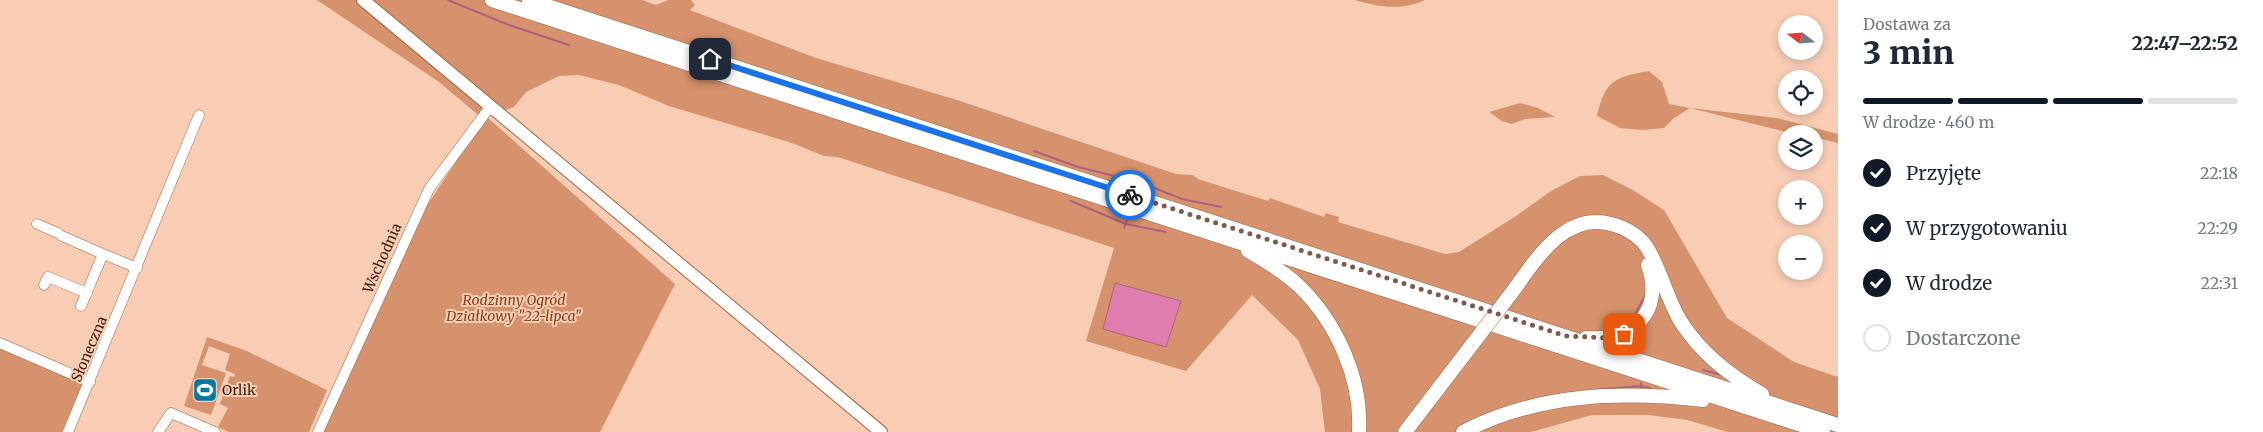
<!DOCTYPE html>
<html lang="pl">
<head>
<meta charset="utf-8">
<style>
  :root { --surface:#fff; --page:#f6f6f7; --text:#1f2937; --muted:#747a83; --line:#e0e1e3; --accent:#111827 }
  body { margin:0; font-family:Merriweather,serif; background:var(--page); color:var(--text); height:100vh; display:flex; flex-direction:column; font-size:19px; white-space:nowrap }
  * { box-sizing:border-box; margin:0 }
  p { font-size:16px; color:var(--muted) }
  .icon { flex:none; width:28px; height:28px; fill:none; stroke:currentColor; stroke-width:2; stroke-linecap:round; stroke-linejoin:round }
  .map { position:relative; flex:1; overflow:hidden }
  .sheet { display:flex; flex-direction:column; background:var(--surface); width:425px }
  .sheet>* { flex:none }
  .needle { width:32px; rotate:287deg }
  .fabs { position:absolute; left:1778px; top:15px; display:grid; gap:10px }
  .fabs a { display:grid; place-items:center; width:45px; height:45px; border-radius:50%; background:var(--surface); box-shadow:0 2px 8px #0003; font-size:25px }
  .pin { position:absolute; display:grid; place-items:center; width:42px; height:42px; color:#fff; margin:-21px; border-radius:10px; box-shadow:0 2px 8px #0006 }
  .courier { position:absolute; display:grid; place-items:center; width:50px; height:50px; margin:-25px; border:4px solid #1a73e8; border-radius:50%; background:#fff; color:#222; box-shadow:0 1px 6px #0007 }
  .overview em { font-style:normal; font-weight:800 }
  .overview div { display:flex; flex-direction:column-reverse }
  .overview { display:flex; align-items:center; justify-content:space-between; height:85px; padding:0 25px }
  h1 { font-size:32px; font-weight:800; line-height:38px }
  .bar { display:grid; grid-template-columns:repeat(4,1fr); gap:8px 5px; align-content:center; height:60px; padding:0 25px }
  .bar i { height:6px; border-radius:4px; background:var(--line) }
  .bar .selected { background:var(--accent) }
  .bar p { grid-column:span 4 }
  ol { padding:0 25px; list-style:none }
  li { display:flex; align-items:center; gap:15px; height:55px }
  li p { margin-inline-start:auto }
  li .icon { padding:5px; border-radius:50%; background:var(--accent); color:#fff; stroke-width:4 }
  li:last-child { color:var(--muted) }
  li i { width:28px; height:28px; border:2px solid var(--line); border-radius:50% }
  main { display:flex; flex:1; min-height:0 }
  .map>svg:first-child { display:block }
  .green { fill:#d6926c }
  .water { fill:#df7dae; stroke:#ae617e }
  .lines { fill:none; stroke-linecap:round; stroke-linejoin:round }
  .stream { stroke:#ae617e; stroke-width:2 }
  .minor-casing { stroke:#a6643e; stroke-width:11 }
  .major-casing { stroke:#a6643e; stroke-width:14 }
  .highway-casing { stroke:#a6643e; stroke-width:15 }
  .minor { stroke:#fff; stroke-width:10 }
  .major { stroke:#fff; stroke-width:12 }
  .highway { stroke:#fff; stroke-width:14 }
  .highway-bridge-casing { stroke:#a6643e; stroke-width:15; stroke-linecap:butt }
  .highway-bridge { stroke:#fff; stroke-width:14 }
  .done { stroke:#7e5c49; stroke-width:5; stroke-dasharray:0 9 }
  .route { stroke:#1a73e8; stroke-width:6 }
  .labels { text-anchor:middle; stroke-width:4; stroke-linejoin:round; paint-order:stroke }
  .street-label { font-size:14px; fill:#3b1f0f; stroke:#f9ccb4 }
  .park-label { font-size:14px; font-style:italic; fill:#83451f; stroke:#f9ccb4 }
  .poi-label { font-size:14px; fill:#3b1f0f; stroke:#f9ccb4; text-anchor:start }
</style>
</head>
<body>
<main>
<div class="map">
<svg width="1838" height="432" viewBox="0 0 1838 432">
  <rect width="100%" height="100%" fill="#f9ccb4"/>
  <!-- green -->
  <path class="green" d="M317,0H642L656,5L668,0H691L695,5L690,10L816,58L957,100L1176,174L1193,175L1198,179L1268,201L1270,198L1324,217L1326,213L1339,217L1338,222L1445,254L1459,252L1516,216L1551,191L1580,176L1603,175L1633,190L1664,210L1727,318L1794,362L1838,377V432H1728L1687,420L1648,415H1592L1531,432H1325L1320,389L1298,340L1252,295L1186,371L1086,341L1114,248L838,157L824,156L792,143L669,106L619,85L579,75L559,76L526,92L514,107L487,117L675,284L600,432H321L422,213L485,118L477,114L439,82Z
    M1355,0H1425C1401,11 1379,7 1355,0Z
    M1649,71L1662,82L1669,104L1690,108L1777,118L1838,134V143L1814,137V134L1786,132L1690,108L1674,118L1664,128L1643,130L1620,128L1597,116C1605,80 1615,77 1649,71Z
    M1520,103L1538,108L1555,117L1525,119L1512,124L1502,121L1489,112Z
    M207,337L247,351L327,390L309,432H229L218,427L228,408L220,404L230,376L234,377L235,374L225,370L230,354L209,346L202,365L226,373L211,415L184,406Z
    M0,347L84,382L62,432H0Z"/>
  <!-- water -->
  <path class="water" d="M1115,283L1181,301L1166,347L1103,329Z"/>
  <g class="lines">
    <!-- stream -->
    <path class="stream" d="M448,0L509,25L569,45
      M1034,151L1078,167L1139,182
      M1137,186L1139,182L1182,199L1221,207
      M1071,201L1126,224L1166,232
      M1124,228L1127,220
      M1633,318L1645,296
      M1624,342L1633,338
      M1634,346L1633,338L1644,326
      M1703,370L1722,375
      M1641,383V389
      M1592,390L1641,386L1650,388"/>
    <defs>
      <path id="minor" d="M37,224L58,233
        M62,236L103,254
        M44,285L48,277L87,293
        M81,306L103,254L137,268
        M0,343L90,382
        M68,432L199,115
        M158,432L171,413L215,432
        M318,432L429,189L490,107"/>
      <path id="major" d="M363,0L881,432"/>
      <path id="highway" d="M492,0L1823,432
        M529,0L1838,425
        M1248,251C1266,261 1284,272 1299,286C1337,323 1362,379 1359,432
        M1510,295C1534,263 1563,211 1611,224C1624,227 1638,235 1646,246C1661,269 1666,298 1681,322C1701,353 1730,376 1762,394
        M1586,338C1633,341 1664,313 1648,265
        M1405,432L1474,342
        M1463,432C1538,393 1621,391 1703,400"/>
    </defs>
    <!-- minor casing -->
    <use href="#minor" class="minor-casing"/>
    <!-- major casing -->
    <use href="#major" class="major-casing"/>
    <!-- highway casing -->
    <use href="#highway" class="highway-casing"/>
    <!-- minor -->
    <use href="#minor" class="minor"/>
    <!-- major -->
    <use href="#major" class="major"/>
    <!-- highway -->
    <use href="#highway" class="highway"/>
    <defs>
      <path id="highway-bridge" d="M1474,342L1510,295"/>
    </defs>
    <!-- highway-bridge casing -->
    <use href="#highway-bridge" class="highway-bridge-casing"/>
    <!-- highway-bridge -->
    <use href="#highway-bridge" class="highway-bridge"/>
  </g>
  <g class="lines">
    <!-- done -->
    <path class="done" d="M1130,195L1566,336L1609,338L1624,334"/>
    <!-- route -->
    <path class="route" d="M710,59L1130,195"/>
  </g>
  <!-- icons -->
  <defs>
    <symbol id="stadium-square" viewBox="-11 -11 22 22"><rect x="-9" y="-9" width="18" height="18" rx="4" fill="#0079a1" stroke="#f9ccb4"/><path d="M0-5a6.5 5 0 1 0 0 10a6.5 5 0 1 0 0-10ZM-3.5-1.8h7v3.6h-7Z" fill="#fff"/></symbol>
  </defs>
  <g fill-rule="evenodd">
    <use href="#stadium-square" x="191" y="376" width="28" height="28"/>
  </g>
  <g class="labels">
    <!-- street labels -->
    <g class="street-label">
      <text transform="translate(382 258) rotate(-66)" y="5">Wschodnia</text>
      <text transform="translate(89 349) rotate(-67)" y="5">Słoneczna</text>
    </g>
    <!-- park labels -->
    <g class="park-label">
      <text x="514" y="305">Rodzinny Ogród<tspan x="514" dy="16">Działkowy "22-lipca"</tspan></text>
    </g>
    <!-- poi labels -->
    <g class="poi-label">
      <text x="222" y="395">Orlik</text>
    </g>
  </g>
</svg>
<div class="fabs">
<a><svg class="needle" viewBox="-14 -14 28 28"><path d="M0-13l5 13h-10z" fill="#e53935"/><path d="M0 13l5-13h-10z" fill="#747a83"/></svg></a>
<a><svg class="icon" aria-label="locate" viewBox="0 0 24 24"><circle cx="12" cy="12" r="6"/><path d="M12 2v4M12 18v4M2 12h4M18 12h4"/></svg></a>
<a><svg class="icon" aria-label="layers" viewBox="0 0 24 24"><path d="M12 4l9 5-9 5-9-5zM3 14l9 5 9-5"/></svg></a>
<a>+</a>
<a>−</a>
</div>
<div class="pin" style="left:1624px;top:334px;background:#ea580c"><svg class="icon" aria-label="bag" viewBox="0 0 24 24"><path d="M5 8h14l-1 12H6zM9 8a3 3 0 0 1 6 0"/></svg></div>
<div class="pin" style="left:710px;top:59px;background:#1f2937"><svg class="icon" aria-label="home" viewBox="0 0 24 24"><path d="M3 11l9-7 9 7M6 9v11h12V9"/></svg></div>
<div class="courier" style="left:1130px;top:195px"><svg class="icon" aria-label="bike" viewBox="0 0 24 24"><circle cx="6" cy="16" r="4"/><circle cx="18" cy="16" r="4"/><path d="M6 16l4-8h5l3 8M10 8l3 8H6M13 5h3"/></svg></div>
</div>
<section class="sheet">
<div class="overview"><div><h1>3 min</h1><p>Dostawa za</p></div><em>22:47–22:52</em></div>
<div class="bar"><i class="selected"></i><i class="selected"></i><i class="selected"></i><i></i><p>W drodze · 460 m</p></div>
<ol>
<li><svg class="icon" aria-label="check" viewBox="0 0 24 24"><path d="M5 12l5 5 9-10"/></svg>Przyjęte<p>22:18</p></li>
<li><svg class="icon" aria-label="check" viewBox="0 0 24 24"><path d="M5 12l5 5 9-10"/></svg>W przygotowaniu<p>22:29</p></li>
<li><svg class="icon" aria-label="check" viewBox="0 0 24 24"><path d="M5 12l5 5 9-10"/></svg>W drodze<p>22:31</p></li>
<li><i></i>Dostarczone</li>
</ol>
</section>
</main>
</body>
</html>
